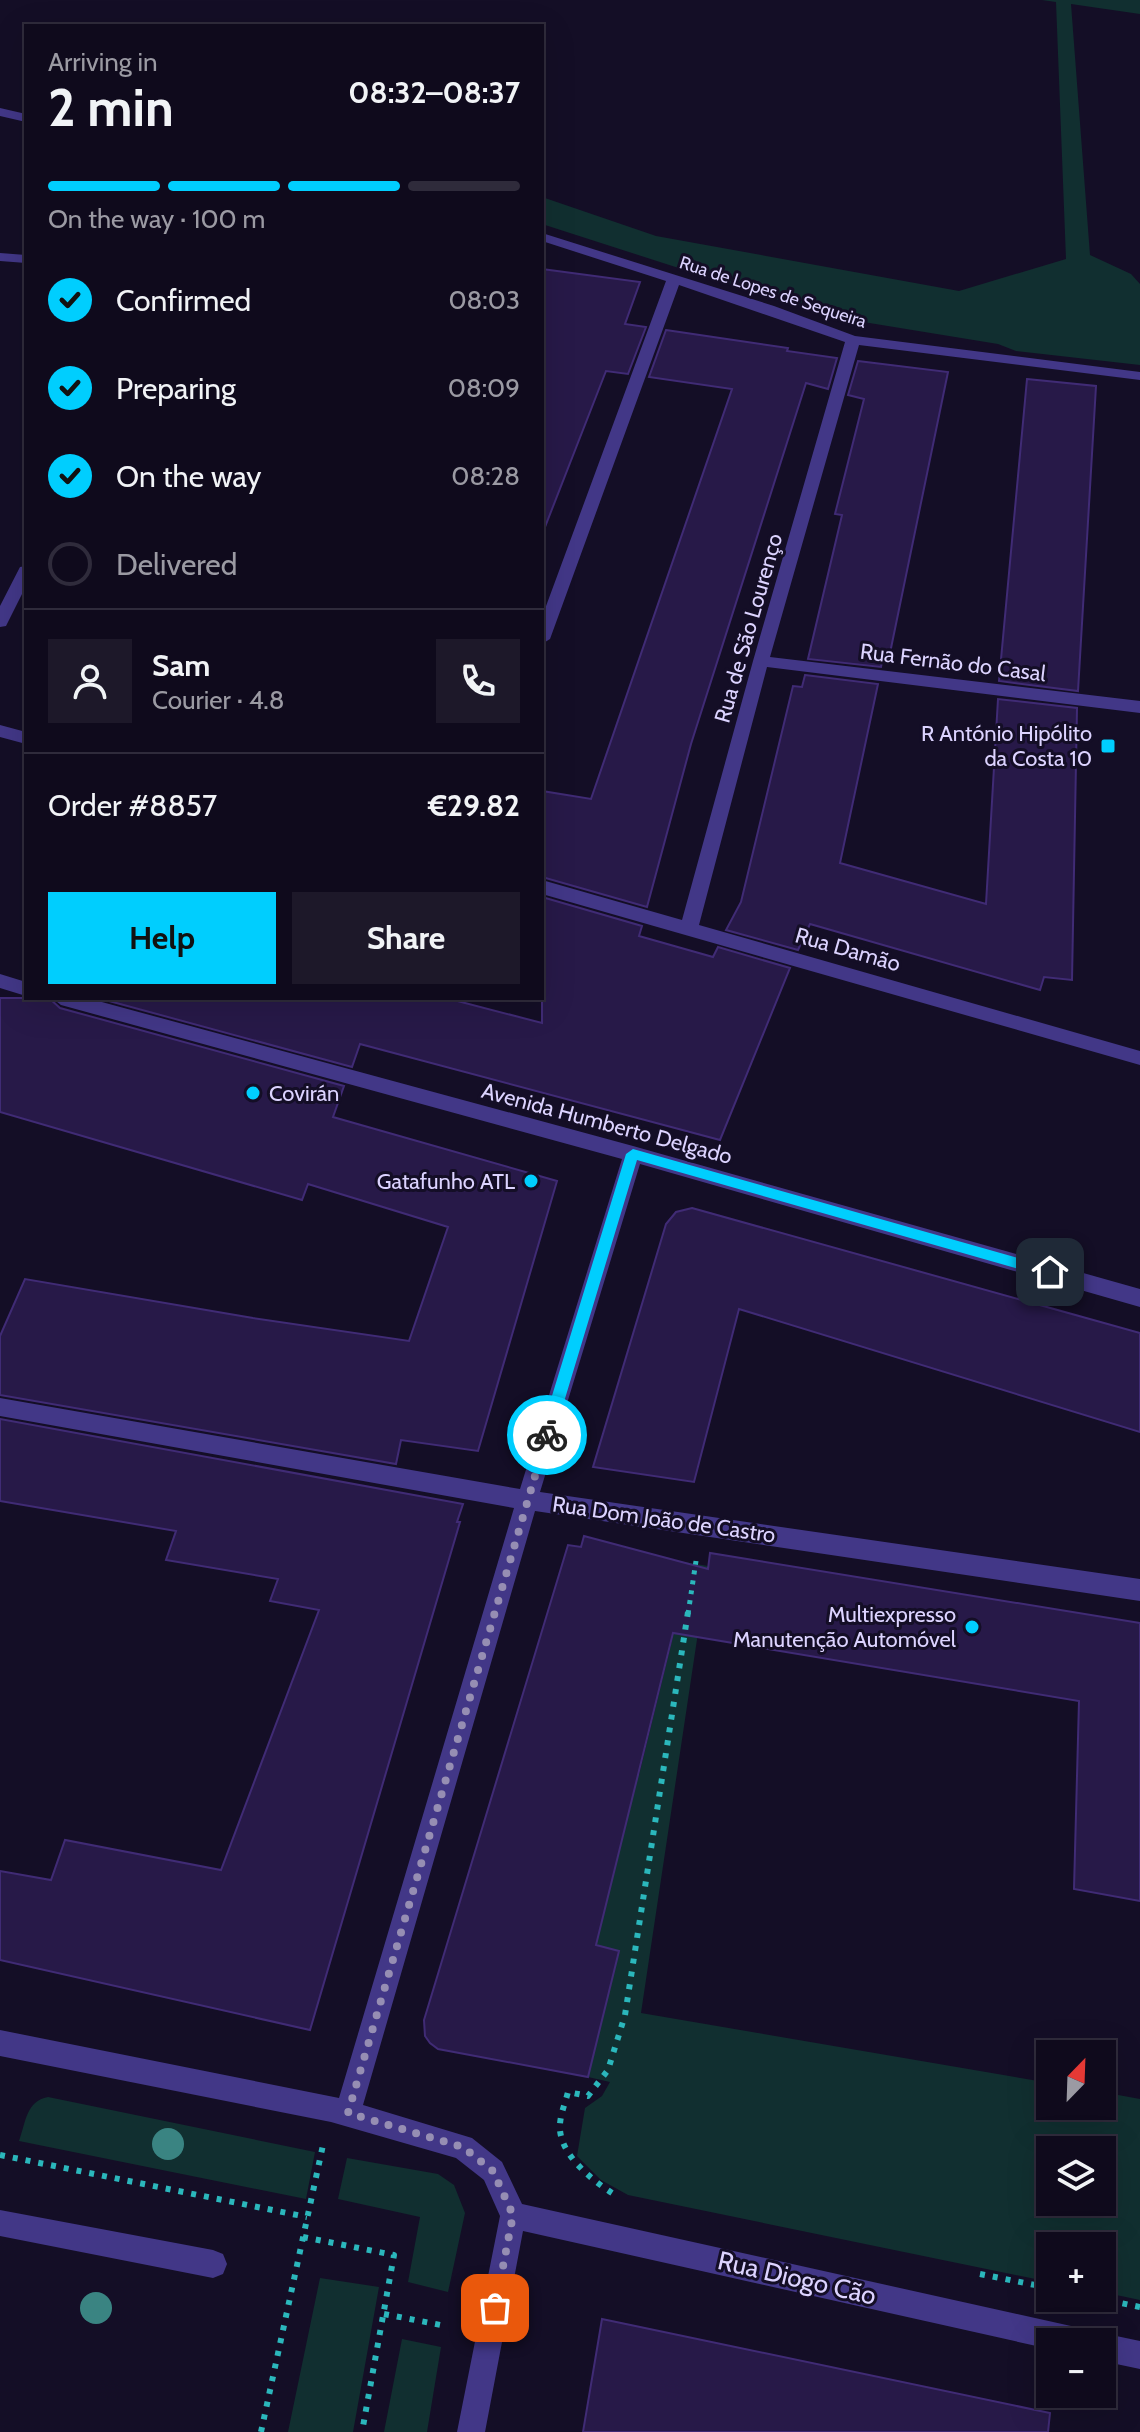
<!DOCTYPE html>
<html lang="en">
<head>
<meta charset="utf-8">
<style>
  :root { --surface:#0f0a1c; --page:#1d1829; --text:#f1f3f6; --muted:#9b9aa3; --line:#2f2b3b; --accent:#00cefe }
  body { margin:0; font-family:Cabin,sans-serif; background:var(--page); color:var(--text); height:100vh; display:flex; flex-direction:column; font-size:30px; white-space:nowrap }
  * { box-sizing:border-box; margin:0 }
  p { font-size:26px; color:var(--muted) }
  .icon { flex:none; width:44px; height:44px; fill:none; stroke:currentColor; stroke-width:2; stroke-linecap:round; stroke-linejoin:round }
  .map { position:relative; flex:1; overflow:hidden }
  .panel { position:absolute; left:24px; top:24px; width:520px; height:976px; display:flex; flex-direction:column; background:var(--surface); border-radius:0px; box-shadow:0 8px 32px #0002,0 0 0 2px var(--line) }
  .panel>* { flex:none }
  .needle { width:52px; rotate:23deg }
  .fabs { position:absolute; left:1036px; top:2040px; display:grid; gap:16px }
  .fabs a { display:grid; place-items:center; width:80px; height:80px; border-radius:0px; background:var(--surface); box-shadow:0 8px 32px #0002,0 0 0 2px var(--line); font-size:40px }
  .pin { position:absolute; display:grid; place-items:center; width:68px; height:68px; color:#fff; margin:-34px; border-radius:16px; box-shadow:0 4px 12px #0006 }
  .courier { position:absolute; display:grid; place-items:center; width:80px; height:80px; margin:-40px; border:6px solid #00cefe; border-radius:50%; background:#fff; color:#222; box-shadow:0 2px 10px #0007 }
  .head em { font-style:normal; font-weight:700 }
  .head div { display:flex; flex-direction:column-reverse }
  .head { display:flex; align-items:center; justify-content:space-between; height:136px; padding:0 24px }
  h1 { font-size:52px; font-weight:700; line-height:60px }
  .bar { display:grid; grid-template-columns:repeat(4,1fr); gap:12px 8px; align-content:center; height:96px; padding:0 24px }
  .bar i { height:10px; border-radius:6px; background:var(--line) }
  .bar .current { background:var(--accent) }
  .bar p { grid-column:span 4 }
  .line { display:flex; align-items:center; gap:20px; padding:0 24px; border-top:2px solid var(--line) }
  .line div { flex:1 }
  .round { display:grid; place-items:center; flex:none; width:84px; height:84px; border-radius:0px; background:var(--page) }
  ol { padding:0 24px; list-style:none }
  li { display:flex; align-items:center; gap:24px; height:88px }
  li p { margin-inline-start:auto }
  li .icon { padding:8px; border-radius:50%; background:var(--accent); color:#111; stroke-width:4 }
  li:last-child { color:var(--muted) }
  li i { width:44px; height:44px; border:4px solid var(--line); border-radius:50% }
  .cta { display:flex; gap:16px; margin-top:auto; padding:16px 24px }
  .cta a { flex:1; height:92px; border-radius:0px; background:var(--accent); color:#111; font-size:32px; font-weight:700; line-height:92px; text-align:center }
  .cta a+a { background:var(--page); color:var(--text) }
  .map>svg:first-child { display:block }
  .green { fill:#112f30; fill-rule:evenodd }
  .building { fill:#271948; stroke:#402b75; stroke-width:2 }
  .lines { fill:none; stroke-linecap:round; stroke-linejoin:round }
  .path-far1 { stroke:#2bb7bc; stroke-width:5; stroke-dasharray:4 6; stroke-linecap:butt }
  .path { stroke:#2bb7bc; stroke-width:6; stroke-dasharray:5 8; stroke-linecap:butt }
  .service { fill:#423787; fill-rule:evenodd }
  .minor { fill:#423787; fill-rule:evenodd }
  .tree { fill:#3a8482 }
  .route { fill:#00cefe }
  .done { stroke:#968eb3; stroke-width:8; stroke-dasharray:0 14.4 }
  .poi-dot { fill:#00cefe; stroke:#140e26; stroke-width:3 }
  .labels { text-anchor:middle; stroke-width:6; stroke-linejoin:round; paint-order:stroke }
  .far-street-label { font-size:18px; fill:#dcd3ff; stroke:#140e26 }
  .street-label { font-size:22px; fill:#dcd3ff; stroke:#140e26 }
  .poi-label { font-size:22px; fill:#dcd3ff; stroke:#140e26; text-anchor:end }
  .near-street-label { font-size:26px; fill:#dcd3ff; stroke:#140e26 }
</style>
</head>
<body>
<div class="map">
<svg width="1140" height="2432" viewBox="0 0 1140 2432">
  <rect width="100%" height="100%" fill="#140e26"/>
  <!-- green -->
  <path class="green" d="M1042,0H1140V14L1071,4L1090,255L1131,274L1140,284V365L1016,351L998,344L845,319L809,310L542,224V197L656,236L959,291L1066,259L1056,2Z
    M678,1561L708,1566L641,2013L1050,2083V2106H1102V2092L1140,2099V2300L1102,2292V2246H1050V2282L628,2195L601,2180L577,2156L585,2108L602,2096L610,2082L588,2077L585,1942L603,1918L624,1832L627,1772L639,1775L677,1620ZM1050,2150H1102V2202H1050Z
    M48,2097L315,2152L306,2199L19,2141C26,2122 26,2101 48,2097Z
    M347,2158L438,2174L454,2185L465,2213L448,2292L408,2282L420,2217L338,2199Z
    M320,2278L379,2287L353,2432H288Z
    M402,2339L441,2347L427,2432H384Z"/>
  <!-- building -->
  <path class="building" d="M542,269L640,282L625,324L646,327L628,374L606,371L545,527L542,526Z
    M666,330L788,348L787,351L837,358L828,389L806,383L691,744L647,907L542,877V791L591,799L732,389L649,377Z
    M858,361L948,372L890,653L884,652L881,667L808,659L842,515L835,514L864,399L848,395Z
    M1027,379L1096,386L1078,691L999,681Z
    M805,675L878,684L840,863L986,904L998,699L1077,708L1072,980L1044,977L1040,990L810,924L798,950L726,930L741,902L793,686L802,687Z
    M542,897L642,926L639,936L713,957L718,947L790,968L720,1140L360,1044L352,1067L98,998H446L542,1023Z
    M0,998H49L60,1008L344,1086L333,1117L557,1181L478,1451L401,1440L396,1464L0,1395V1336L25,1279L253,1318L409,1341L448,1227L308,1184L302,1200L0,1112Z
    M692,1208L1140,1333V1432L739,1309L694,1482L593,1467L666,1224L676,1212Z
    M0,1419L463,1504L457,1522H460L310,2030L0,1960V1871L51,1880L65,1840L221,1870L319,1610L270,1601L278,1579L166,1560L176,1531L0,1501Z
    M584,1536L708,1569L710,1553L1140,1623V1901L1074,1889L1079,1701L673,1633L596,1945L619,1951L588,2077L438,2049L430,2043L425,2036L424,2020L568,1545L581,1547Z
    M602,2319L1050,2413L1048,2432H583Z"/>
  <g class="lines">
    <!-- path-far1 -->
    <path class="path-far1" d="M688,1614L696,1561"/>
    <!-- path -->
    <path class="path" d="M0,2155L307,2217
      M612,2193C592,2180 562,2156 560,2130C559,2117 565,2104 568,2092L588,2096L608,2070L625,2015L688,1612
      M303,2237L394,2255L362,2432
      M980,2274L1050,2288
      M1097,2298L1140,2307
      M384,2314L446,2326
      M261,2432L323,2145"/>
    <!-- service -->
    <path class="service" d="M0,2210L213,2250L223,2254L227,2264L223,2274L213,2278L0,2236Z"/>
    <!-- minor -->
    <path class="minor" d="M0,108L26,114V122L0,116Z
      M542,233L774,306L855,336L1140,372V380L859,345L770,657L1140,701V713L767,667L699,925L1140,1051V1065L542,894V880L682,920L753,661L845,342L679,285L550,639L542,644V617L666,281L542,241Z
      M0,253L26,255V263L0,261Z
      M26,566V586L6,626L0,627V606L20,567Z
      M0,725L26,732V744L0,737Z
      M0,974L26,982V996L0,988Z
      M52,998H87L633,1146L1140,1289V1307L640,1164L540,1492L1140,1579V1601L535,1511L363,2105L472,2138L502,2162L522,2204L1080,2328L1090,2332L1092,2338L1102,2333L1140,2341V2369L1102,2361V2342H1050V2349L523,2231L485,2432H457L500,2216L484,2180L456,2158L331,2122L0,2056V2030L339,2098L514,1508L0,1416V1398L520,1489L622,1159L61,1005Z"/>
  </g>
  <!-- trees -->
  <g class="tree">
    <circle cx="168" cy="2144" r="16"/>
    <circle cx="96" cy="2308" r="16"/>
  </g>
  <!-- route -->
  <path class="route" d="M633,1149L1050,1267L1057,1272L1050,1278L637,1160L554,1435L547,1441L540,1435L626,1154Z"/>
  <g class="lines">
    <!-- done -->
    <path class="done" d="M495,2308L513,2215L493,2171L463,2147L348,2113L547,1435"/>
  </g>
  <!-- markers -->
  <g class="poi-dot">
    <rect x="1100" y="738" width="16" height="16" rx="4"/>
    <circle cx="253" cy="1093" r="8"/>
    <circle cx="531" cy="1181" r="8"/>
    <circle cx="972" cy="1627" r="8"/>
  </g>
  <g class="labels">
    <!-- far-street labels -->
    <g class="far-street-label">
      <text transform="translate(773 292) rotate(18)" y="6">Rua de Lopes de Sequeira</text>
    </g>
    <!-- street labels -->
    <g class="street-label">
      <text transform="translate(748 628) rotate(-74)" y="8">Rua de São Lourenço</text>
      <text transform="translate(953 662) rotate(7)" y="8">Rua Fernão do Casal</text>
      <text transform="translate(848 949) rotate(16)" y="8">Rua Damão</text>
      <text transform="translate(607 1123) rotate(15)" y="8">Avenida Humberto Delgado</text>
      <text transform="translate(664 1519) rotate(8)" y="8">Rua Dom João de Castro</text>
    </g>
    <!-- poi labels -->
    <g class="poi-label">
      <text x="1092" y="741">R António Hipólito<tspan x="1092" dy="25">da Costa 10</tspan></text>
      <text x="269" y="1101" text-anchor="start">Covirán</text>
      <text x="515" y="1189">Gatafunho ATL</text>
      <text x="956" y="1622">Multiexpresso<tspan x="956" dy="25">Manutenção Automóvel</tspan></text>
    </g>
    <!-- near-street labels -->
    <g class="near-street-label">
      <text transform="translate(797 2278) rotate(13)" y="9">Rua Diogo Cão</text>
    </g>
  </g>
</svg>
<div class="fabs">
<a><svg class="needle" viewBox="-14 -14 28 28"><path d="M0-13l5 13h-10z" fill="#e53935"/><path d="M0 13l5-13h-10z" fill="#9b9aa3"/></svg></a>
<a><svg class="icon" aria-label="layers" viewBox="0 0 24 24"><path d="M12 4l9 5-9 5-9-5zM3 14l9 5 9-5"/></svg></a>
<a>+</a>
<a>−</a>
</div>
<div class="pin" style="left:495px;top:2308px;background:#ea580c"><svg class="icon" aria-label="bag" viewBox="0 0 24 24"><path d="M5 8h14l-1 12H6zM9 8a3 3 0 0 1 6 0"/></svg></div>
<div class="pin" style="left:1050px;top:1272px;background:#1f2937"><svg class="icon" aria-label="home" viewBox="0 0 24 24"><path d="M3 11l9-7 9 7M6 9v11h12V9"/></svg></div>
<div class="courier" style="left:547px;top:1435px"><svg class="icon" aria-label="bike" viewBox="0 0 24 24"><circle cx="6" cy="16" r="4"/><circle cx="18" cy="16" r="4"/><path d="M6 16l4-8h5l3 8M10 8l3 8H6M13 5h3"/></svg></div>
<section class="panel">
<div class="head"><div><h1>2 min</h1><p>Arriving in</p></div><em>08:32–08:37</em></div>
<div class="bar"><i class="current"></i><i class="current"></i><i class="current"></i><i></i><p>On the way · 100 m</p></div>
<ol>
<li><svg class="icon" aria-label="check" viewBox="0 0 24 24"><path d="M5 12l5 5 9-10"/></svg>Confirmed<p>08:03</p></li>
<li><svg class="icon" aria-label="check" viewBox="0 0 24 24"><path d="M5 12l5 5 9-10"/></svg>Preparing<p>08:09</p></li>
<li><svg class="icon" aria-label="check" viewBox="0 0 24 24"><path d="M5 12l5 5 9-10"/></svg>On the way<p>08:28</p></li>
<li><i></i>Delivered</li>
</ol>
<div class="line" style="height:144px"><a class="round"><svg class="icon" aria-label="person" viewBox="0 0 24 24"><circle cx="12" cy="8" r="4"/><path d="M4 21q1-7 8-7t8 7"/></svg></a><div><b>Sam</b><p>Courier · 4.8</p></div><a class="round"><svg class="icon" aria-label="phone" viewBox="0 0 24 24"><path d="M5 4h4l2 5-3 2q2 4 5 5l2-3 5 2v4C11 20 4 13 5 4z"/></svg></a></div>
<div class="line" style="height:104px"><div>Order #8857</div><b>€29.82</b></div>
<div class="cta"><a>Help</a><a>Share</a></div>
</section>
</div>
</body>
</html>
